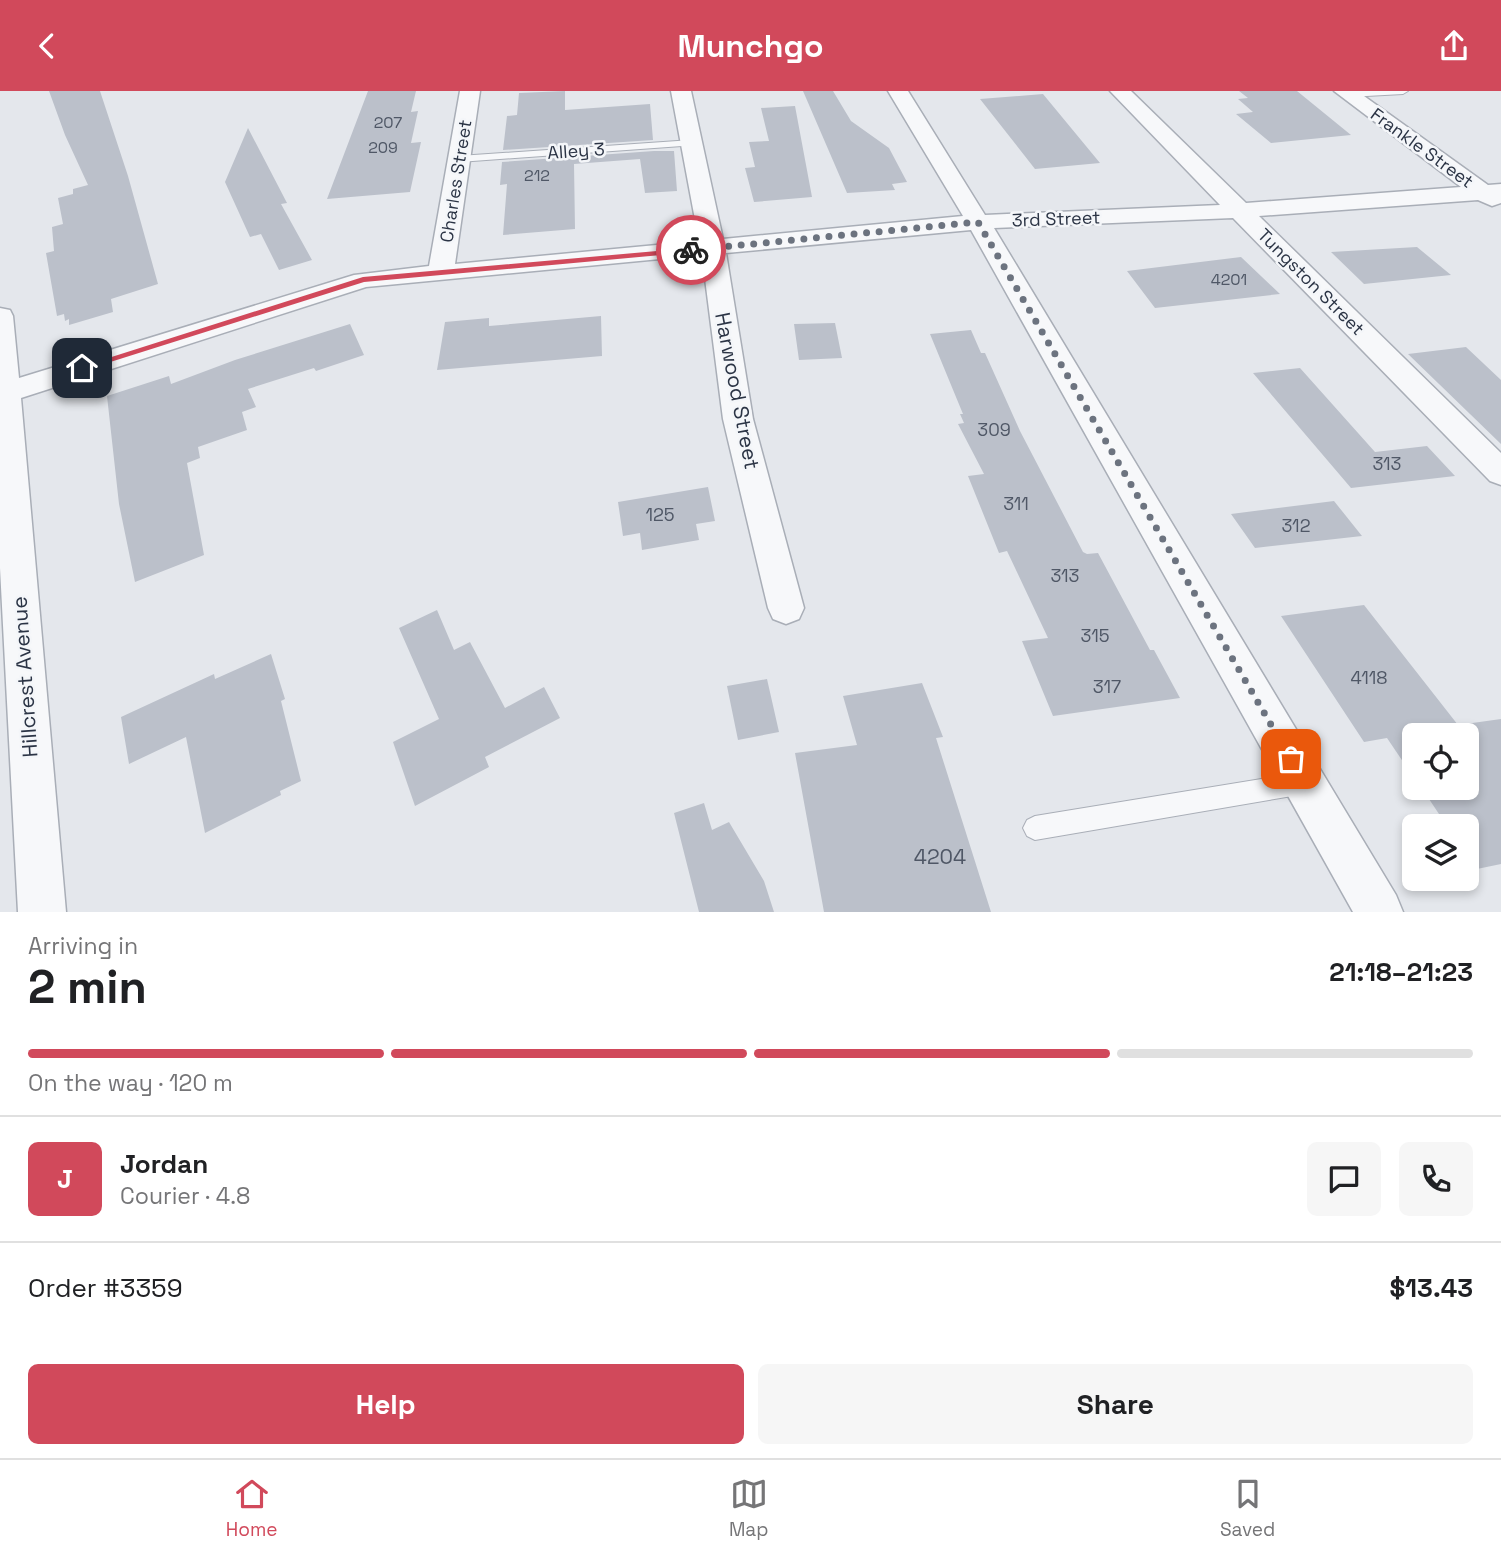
<!DOCTYPE html>
<html lang="en">
<head>
<meta charset="utf-8">
<style>
  :root { --surface:#fff; --page:#f6f6f6; --text:#202124; --muted:#757577; --line:#e0e0e0; --accent:#d1495b }
  body { margin:0; font-family:"Space Grotesk",sans-serif; background:var(--page); color:var(--text); height:100vh; display:flex; flex-direction:column; font-size:26px; white-space:nowrap }
  * { box-sizing:border-box; margin:0 }
  p { font-size:23px; color:var(--muted) }
  .icon { flex:none; width:38px; height:38px; fill:none; stroke:currentColor; stroke-width:2; stroke-linecap:round; stroke-linejoin:round }
  .map { position:relative; height:821px; overflow:hidden }
  .side { display:flex; flex-direction:column; background:var(--surface); flex:1 }
  .side>* { flex:none }
  .fabs { position:absolute; left:1402px; top:632px; display:grid; gap:14px }
  .fabs a { display:grid; place-items:center; width:77px; height:77px; border-radius:10px; background:var(--surface); box-shadow:0 4px 10px #0003; font-size:35px }
  .pin { position:absolute; display:grid; place-items:center; width:60px; height:60px; color:#fff; margin:-30px; border-radius:14px; box-shadow:0 4px 10px #0006 }
  .courier { position:absolute; display:grid; place-items:center; width:70px; height:70px; margin:-35px; border:5px solid #d1495b; border-radius:50%; background:#fff; color:#222; box-shadow:0 2px 9px #0007 }
  .head em { font-style:normal; font-weight:700 }
  .head div { display:flex; flex-direction:column-reverse }
  .head { display:flex; align-items:center; justify-content:space-between; height:119px; padding:0 28px }
  h1 { font-size:46px; font-weight:700; line-height:52px }
  .bar { display:grid; grid-template-columns:repeat(4,1fr); gap:10px 7px; align-content:center; height:84px; padding:0 28px }
  .bar i { height:9px; border-radius:5px; background:var(--line) }
  .bar .selected { background:var(--accent) }
  .bar p { grid-column:span 4 }
  .line { display:flex; align-items:center; gap:18px; padding:0 28px; border-top:2px solid var(--line) }
  .line div { flex:1 }
  .round { display:grid; place-items:center; flex:none; width:74px; height:74px; border-radius:10px; background:var(--page) }
  .primary-button { display:flex; gap:14px; margin-top:auto; padding:14px 28px }
  .primary-button a { flex:1; height:80px; border-radius:10px; background:var(--accent); color:#fff; font-size:28px; font-weight:700; line-height:80px; text-align:center }
  .primary-button a+a { background:var(--page); color:var(--text) }
  header { display:flex; justify-content:space-between; align-items:center; height:91px; padding:0 28px; background:var(--accent); color:#fff; font-size:32px; font-weight:700 }
  .tab-bar { display:flex; justify-content:space-around; align-items:center; height:98px; border-top:2px solid var(--line); background:var(--surface); font-size:19px; color:var(--muted) }
  .tab-bar a { display:grid; justify-items:center; gap:4px }
  .tab-bar .selected { color:var(--accent) }
  .map>svg:first-child { display:block }
  .building { fill:#bbc0ca }
  .lines { fill:none; stroke-linecap:round; stroke-linejoin:round }
  .lane-casing { stroke:#a9aeb7; stroke-width:2 }
  .street-casing { stroke:#a9aeb7; stroke-width:3 }
  .lane { fill:#f7f8fa; fill-rule:evenodd }
  .street { fill:#f7f8fa; fill-rule:evenodd }
  .route { fill:#d1495b }
  .done { stroke:#6c737f; stroke-width:7; stroke-dasharray:0 12.6 }
  .labels { text-anchor:middle; stroke-width:5; stroke-linejoin:round; paint-order:stroke }
  .far-number-label { font-size:16px; fill:#4f5766 }
  .far-street-label { font-size:18px; fill:#2b3445; stroke:#f4f6f9 }
  .number-label { font-size:18px; fill:#4f5766 }
  .street-label { font-size:21px; fill:#2b3445; stroke:#f4f6f9 }
  .near-number-label { font-size:21px; fill:#4f5766 }
</style>
</head>
<body>
<header><svg class="icon" aria-label="back" viewBox="0 0 24 24"><path d="M15 5l-7 7 7 7"/></svg>Munchgo<svg class="icon" aria-label="share" viewBox="0 0 24 24"><path d="M12 15V3M7 8l5-5 5 5M5 13v7h14v-7"/></svg></header>
<div class="map">
<svg width="1501" height="821" viewBox="0 0 1501 821">
  <rect width="100%" height="100%" fill="#e4e7ec"/>
  <!-- building -->
  <path class="building" d="M49,0H100L128,85L158,193L111,208L113,221L69,234V228L65,230L64,223L57,225L46,162L54,160L52,136L63,133L58,107L73,103V98L88,94L65,44Z
    M368,0H416L411,21L418,20L411,52L421,51L410,101L327,108Z
    M565,0V19L650,13L653,49L503,59L507,25L517,24L519,2Z
    M803,0H833L851,30L889,57L907,91L892,93L895,99L847,102Z
    M1239,0H1297L1351,44L1271,52L1236,23L1253,21L1238,8L1248,7Z
    M1043,3L1100,72L1035,78L980,8Z
    M795,15L812,106L754,111L745,77L755,76L749,51L769,50L761,17Z
    M248,37L287,112L281,113L312,169L279,179L261,143L250,146L225,91Z
    M654,60H674L677,100L645,102L640,68L574,73L575,138L503,144L507,93L500,94L502,71Z
    M1417,156L1451,184L1364,193L1331,161Z
    M1241,166L1280,203L1155,217L1127,180Z
    M601,225L602,265L437,279L445,231L489,227V235Z
    M835,232L842,267L799,269L794,233Z
    M350,233L364,264L316,280L314,277L248,298L256,316L242,321L247,339L198,356L200,367L187,372L204,464L135,491L119,413L107,305L169,285L171,293L235,269Z
    M971,239L981,262H985L1020,340L1083,461L1087,463L1098,462L1150,559H1154L1180,607L1053,625L1022,550L1048,547L1007,460L999,462L968,385L984,383L958,333L964,332L960,323H963L930,243Z
    M1466,256L1501,289V353L1408,263Z
    M1300,277L1375,361L1427,355L1455,385L1351,397L1253,282Z
    M708,396L715,430L696,433L699,449L642,459L640,442L623,445L618,411Z
    M1334,410L1362,445L1255,457L1231,423Z
    M1364,514L1458,634L1501,628V773L1477,778L1466,763V735H1447L1421,696H1466V644H1414V687L1387,647L1364,651L1281,525Z
    M437,519L454,559L470,551L505,617L544,596L560,627L485,666L489,676L415,715L393,651L439,628L399,537Z
    M271,563L285,608L281,610L301,690L280,700L281,704L205,742L186,646L129,673L121,626L214,583L215,588Z
    M767,588L779,641L738,649L727,595Z
    M922,592L943,646L936,647L991,821H824L795,662L857,654L843,605Z
    M704,712L712,739L729,731L764,790L774,821H699L674,722Z"/>
  <g class="lines">
    <defs>
      <path id="lane" d="M1408,0L1403,3L1348,6L1343,3L1348,0Z
        M692,49L696,50V54L459,71L453,68L459,65Z
        M1304,681L1312,684L1315,692L1312,700L1304,703L1035,749L1027,745L1023,737L1027,729L1035,725Z"/>
      <path id="street" d="M460,0H480L455,173L699,150L671,0H691L723,148L963,125L888,0H908L985,124L1220,114L1110,0H1131L1246,112L1461,96L1334,0H1357L1488,94L1501,93V112L1492,115L1478,109L1259,125L1501,362V394L1490,390L1233,127L994,137L1396,804L1403,821H1353L971,139L726,162L753,328L804,517L799,528L786,533L773,528L768,517L723,328L702,164L366,196L21,307L66,821H18L0,477V217L10,219L13,225L19,287L354,184L429,175Z"/>
    </defs>
    <!-- lane casing -->
    <use href="#lane" class="lane-casing"/>
    <!-- street casing -->
    <use href="#street" class="street-casing"/>
    <!-- lane -->
    <use href="#lane" class="lane"/>
    <!-- street -->
    <use href="#street" class="street"/>
  </g>
  <!-- route -->
  <path class="route" d="M691,157L694,161L364,191L85,279L77,277L363,186Z"/>
  <g class="lines">
    <!-- done -->
    <path class="done" d="M691,159L978,131L1291,668"/>
  </g>
  <g class="labels">
    <!-- far-number labels -->
    <g class="far-number-label">
      <text x="388" y="37">207</text>
      <text x="383" y="62">209</text>
      <text x="537" y="90">212</text>
      <text x="1229" y="194">4201</text>
    </g>
    <!-- far-street labels -->
    <g class="far-street-label">
      <text transform="translate(1422 57) rotate(36)" y="6">Frankle Street</text>
      <text transform="translate(576 60) rotate(-4)" y="6">Alley 3</text>
      <text transform="translate(456 90) rotate(-81)" y="6">Charles Street</text>
      <text transform="translate(1056 128) rotate(-2)" y="6">3rd Street</text>
      <text transform="translate(1311 191) rotate(45)" y="6">Tungston Street</text>
    </g>
    <!-- number labels -->
    <g class="number-label">
      <text x="994" y="345">309</text>
      <text x="1387" y="379">313</text>
      <text x="1016" y="419">311</text>
      <text x="660" y="430">125</text>
      <text x="1296" y="441">312</text>
      <text x="1065" y="491">313</text>
      <text x="1095" y="551">315</text>
      <text x="1369" y="593">4118</text>
      <text x="1107" y="602">317</text>
    </g>
    <!-- street labels -->
    <g class="street-label">
      <text transform="translate(737 300) rotate(79)" y="7">Harwood Street</text>
      <text transform="translate(25 586) rotate(-94)" y="7">Hillcrest Avenue</text>
    </g>
    <!-- near-number labels -->
    <g class="near-number-label">
      <text x="940" y="773">4204</text>
    </g>
  </g>
</svg>
<div class="fabs">
<a><svg class="icon" aria-label="locate" viewBox="0 0 24 24"><circle cx="12" cy="12" r="6"/><path d="M12 2v4M12 18v4M2 12h4M18 12h4"/></svg></a>
<a><svg class="icon" aria-label="layers" viewBox="0 0 24 24"><path d="M12 4l9 5-9 5-9-5zM3 14l9 5 9-5"/></svg></a>
</div>
<div class="pin" style="left:1291px;top:668px;background:#ea580c"><svg class="icon" aria-label="bag" viewBox="0 0 24 24"><path d="M5 8h14l-1 12H6zM9 8a3 3 0 0 1 6 0"/></svg></div>
<div class="pin" style="left:82px;top:277px;background:#1f2937"><svg class="icon" aria-label="home" viewBox="0 0 24 24"><path d="M3 11l9-7 9 7M6 9v11h12V9"/></svg></div>
<div class="courier" style="left:691px;top:159px"><svg class="icon" aria-label="bike" viewBox="0 0 24 24"><circle cx="6" cy="16" r="4"/><circle cx="18" cy="16" r="4"/><path d="M6 16l4-8h5l3 8M10 8l3 8H6M13 5h3"/></svg></div>
</div>
<section class="side">
<div class="head"><div><h1>2 min</h1><p>Arriving in</p></div><em>21:18–21:23</em></div>
<div class="bar"><i class="selected"></i><i class="selected"></i><i class="selected"></i><i></i><p>On the way · 120 m</p></div>
<div class="line" style="height:126px"><b class="round" style="background:var(--accent);color:#fff">J</b><div><b>Jordan</b><p>Courier · 4.8</p></div><a class="round"><svg class="icon" aria-label="chat" viewBox="0 0 24 24"><path d="M4 5h16v11H9l-5 4z"/></svg></a><a class="round"><svg class="icon" aria-label="phone" viewBox="0 0 24 24"><path d="M5 4h4l2 5-3 2q2 4 5 5l2-3 5 2v4C11 20 4 13 5 4z"/></svg></a></div>
<div class="line" style="height:91px"><div>Order #3359</div><b>$13.43</b></div>
<div class="primary-button"><a>Help</a><a>Share</a></div>
</section>
<nav class="tab-bar">
<a class="selected"><svg class="icon" aria-label="home" viewBox="0 0 24 24"><path d="M3 11l9-7 9 7M6 9v11h12V9"/></svg>Home</a>
<a><svg class="icon" aria-label="map" viewBox="0 0 24 24"><path d="M3 6l6-2 6 2 6-2v14l-6 2-6-2-6 2zM9 4v14M15 6v14"/></svg>Map</a>
<a><svg class="icon" aria-label="saved" viewBox="0 0 24 24"><path d="M7 4h10v16l-5-4-5 4z"/></svg>Saved</a>
</nav>
</body>
</html>
